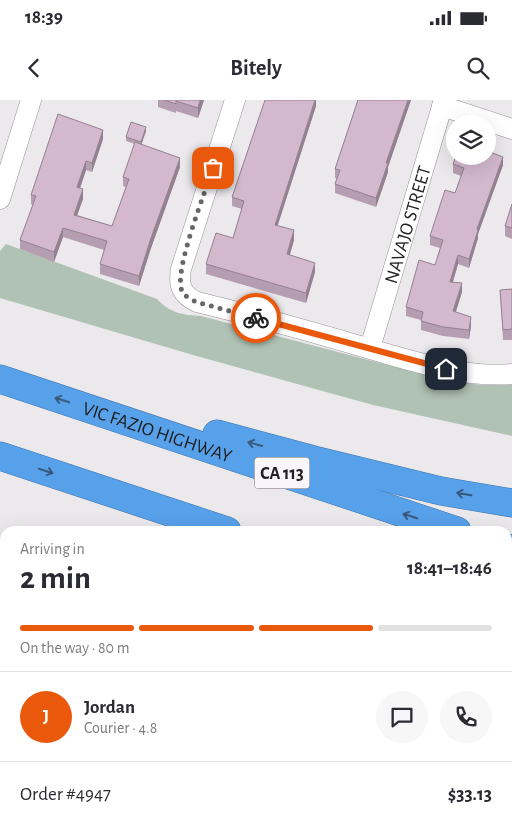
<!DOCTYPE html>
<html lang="en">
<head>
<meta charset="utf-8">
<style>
  :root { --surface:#fff; --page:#f7f7f7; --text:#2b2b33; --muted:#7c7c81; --line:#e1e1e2; --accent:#ea580c }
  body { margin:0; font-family:"Alegreya Sans",sans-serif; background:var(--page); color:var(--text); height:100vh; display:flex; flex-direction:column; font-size:19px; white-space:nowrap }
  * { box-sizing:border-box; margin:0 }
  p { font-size:16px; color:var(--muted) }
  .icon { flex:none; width:28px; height:28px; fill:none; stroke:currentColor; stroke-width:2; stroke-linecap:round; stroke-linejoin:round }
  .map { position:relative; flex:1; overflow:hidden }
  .drawer { position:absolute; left:0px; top:426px; width:512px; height:311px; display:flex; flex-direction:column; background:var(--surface); border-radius:15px 15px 0 0; box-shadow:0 5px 20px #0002 }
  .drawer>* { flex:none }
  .tools { position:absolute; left:446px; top:15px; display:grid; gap:10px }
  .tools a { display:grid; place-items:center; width:50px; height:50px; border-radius:50%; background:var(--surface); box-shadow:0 5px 20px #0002; font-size:25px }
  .pin { position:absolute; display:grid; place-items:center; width:42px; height:42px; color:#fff; margin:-21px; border-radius:10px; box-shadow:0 2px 8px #0006 }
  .courier { position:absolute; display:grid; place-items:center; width:50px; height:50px; margin:-25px; border:4px solid #ea580c; border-radius:50%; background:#fff; color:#222; box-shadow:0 1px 6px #0007 }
  .headline em { font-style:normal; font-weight:600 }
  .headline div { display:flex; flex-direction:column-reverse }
  .headline { display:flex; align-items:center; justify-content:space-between; height:85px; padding:0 20px }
  h1 { font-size:32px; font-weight:600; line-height:38px }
  .bar { display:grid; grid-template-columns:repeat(4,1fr); gap:8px 5px; align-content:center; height:60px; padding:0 20px }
  .bar i { height:6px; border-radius:4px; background:var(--line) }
  .bar .on { background:var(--accent) }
  .bar p { grid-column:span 4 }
  .line { display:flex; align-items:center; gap:12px; padding:0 20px; border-top:1px solid var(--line) }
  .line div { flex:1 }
  .round { display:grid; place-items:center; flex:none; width:52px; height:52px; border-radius:26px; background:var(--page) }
  .status { display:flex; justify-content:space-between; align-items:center; height:35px; padding:0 25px; background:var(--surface); direction:ltr }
  .status svg { height:14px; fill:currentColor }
  header { display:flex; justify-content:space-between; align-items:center; height:65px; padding:0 20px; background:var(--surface); font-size:22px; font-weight:600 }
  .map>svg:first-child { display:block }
  .park { fill:#b0c2b4 }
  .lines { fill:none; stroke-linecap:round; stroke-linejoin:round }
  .minor-casing { stroke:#979497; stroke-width:21 }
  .highway-casing { stroke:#4474a4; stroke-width:29 }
  .minor { stroke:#fff; stroke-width:20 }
  .highway { stroke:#57a1eb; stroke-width:28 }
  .wall { fill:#b59eb1 }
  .shaded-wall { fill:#948190 }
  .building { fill:#d3b8ce; stroke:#948190 }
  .oneway { stroke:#395a7c }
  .done { stroke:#686668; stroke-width:5; stroke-dasharray:0 9 }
  .route { stroke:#ea580c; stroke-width:6 }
  .labels { text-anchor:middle; stroke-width:4; stroke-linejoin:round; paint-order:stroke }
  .shield { fill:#f9f6f9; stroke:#626062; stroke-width:1 }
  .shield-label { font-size:18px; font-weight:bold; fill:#212021 }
  .street-label { font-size:19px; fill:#212021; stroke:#f9f6f9 }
</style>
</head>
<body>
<div class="status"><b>18:39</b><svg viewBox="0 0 49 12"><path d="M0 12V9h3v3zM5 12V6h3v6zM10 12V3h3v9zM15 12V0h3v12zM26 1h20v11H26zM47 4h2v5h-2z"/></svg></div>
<header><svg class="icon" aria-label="back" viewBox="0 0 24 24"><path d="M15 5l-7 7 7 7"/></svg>Bitely<svg class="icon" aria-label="search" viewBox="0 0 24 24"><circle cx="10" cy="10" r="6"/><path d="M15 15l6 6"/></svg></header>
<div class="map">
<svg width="512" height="737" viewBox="0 0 512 737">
  <rect width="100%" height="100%" fill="#ebe9ec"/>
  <!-- park -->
  <path class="park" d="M6,144L157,199C170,213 183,215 201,216L441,279L481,285H512V336L373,305L193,255L0,198V151Z"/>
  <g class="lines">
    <defs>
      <g id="minor">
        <path d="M235,0L181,169C178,186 182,195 197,202C255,216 313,232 370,249C416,262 464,278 512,274"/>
        <path d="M442,6L512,29"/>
        <path d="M0,99L31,0"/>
        <path id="s1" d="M370,248L444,0"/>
        <path d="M0,544L5,545"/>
        <path d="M451,732V737"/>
        <path d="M24,737L25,732"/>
        <path d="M235,737L236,732"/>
      </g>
      <g id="highway">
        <path id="s2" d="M0,279L457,431"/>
        <path d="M217,334L314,360L441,391L512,403"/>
        <path d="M0,356L227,431"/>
        <path d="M508,448L512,450"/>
        <path d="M508,525L512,527"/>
        <path d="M508,573L512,575"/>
      </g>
    </defs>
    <!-- minor casing -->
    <use href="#minor" class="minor-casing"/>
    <!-- highway casing -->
    <use href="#highway" class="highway-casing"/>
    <!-- minor -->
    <use href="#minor" class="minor"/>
    <!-- highway -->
    <use href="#highway" class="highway"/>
  </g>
  <!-- wall -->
  <path class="wall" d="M158,0H204L198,18L176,11V13L158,7Z
    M316,0V6L277,126L294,140L290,155L315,172L306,203L206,174V164L233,138L242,109L232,106V97Z
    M358,0H411L388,67V72L376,107L335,93V84L337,79L335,78V69Z
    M146,31L141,44L180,67L151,148L139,186L100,174V164L104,150L63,137L54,162L20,149V140L33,105L31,104V95L103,39L92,72L86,70L80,88L83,99L77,115L112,126L126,87L123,86V77L135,44L126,41V37Z
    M492,53L503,65L478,134V138L469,168L458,164L453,182L462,192L456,212L471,226L469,239L443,236L421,230V220L406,216V207L435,165L440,148L430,145V136L455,93L461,76L453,73V64Z
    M512,104V139L505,136V126Z
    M512,189V240H503L500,190Z
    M0,459L5,461V511L0,509Z
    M508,644L512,648V680L508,679Z"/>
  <!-- shaded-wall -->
  <path class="shaded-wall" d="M200,0H204L198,18V8Z
    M315,0H316V6L275,134V125Z
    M408,0H411L388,67V72L376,107V98L386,63Z
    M146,27V31L141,46V42Z
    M103,30V39L92,72V63Z
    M503,57V65L478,134V138L469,168V159L477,129Z
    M180,58V67L151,148L139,186V176L151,138Z
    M86,61V70L77,97V87Z
    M83,89V99L74,124V115Z
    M63,128V137L54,162V152Z
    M294,130V140L287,163V154Z
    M458,155V164L450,191V182Z
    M315,163V172L306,203V193Z
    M462,183V192L453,220V211Z
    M471,217V226L469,239V230Z
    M5,671V693L0,706L1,682Z
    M104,732H108L106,737H103Z
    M201,732H204L203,737H199Z
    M417,732H420L418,737H415Z"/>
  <!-- building -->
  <path class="building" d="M164,0H200L198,8L176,1V4Z
    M265,0H315L275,125L294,130L287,154L315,163L306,193L206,164L216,133L233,138L244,101L232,97Z
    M358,0H408L386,63H388L376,98L335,84L340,70L335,69Z
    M58,14L103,30L92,63L86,61L77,87L83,89L74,115L112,126L129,79L123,77L135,42L180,58L151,138L139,176L100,164L107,141L63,128L54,152L20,140L36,96L31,95Z
    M131,22L146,27L141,42L126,37Z
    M488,44L492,45L490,52L503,57L477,129L478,130L469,159L458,155L450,182L462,183L453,211L471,217L469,230L443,227L421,221L423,212L406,207L419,160L435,165L443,140L430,136L445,90L455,93L464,68L453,64L456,56H488Z
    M512,104V128L505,126Z
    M512,189V229L503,230L500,190Z
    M0,459L5,461V500L0,499Z
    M5,570V671L1,682L5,683L0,696V585Z
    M508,644L512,648V671L508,670Z
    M508,712L512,713V737H494L495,732H508Z
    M58,732H104L103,737H57Z
    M157,732H201L199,737H156Z
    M272,732H330L329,737H270Z
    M384,732H417L415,737H383Z"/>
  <!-- one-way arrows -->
  <defs><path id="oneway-shaft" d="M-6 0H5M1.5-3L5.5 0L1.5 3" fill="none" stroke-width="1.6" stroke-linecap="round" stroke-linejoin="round" transform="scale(1.25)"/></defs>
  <g class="oneway">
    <use href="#oneway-shaft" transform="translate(62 300) rotate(-162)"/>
    <use href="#oneway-shaft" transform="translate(255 344) rotate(-165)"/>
    <use href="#oneway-shaft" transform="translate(46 371) rotate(18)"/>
    <use href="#oneway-shaft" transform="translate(464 394) rotate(-170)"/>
    <use href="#oneway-shaft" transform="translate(410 416) rotate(-162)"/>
  </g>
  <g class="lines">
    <!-- done -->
    <path class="done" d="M213,68C206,90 173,172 182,191C184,196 191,199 196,202L256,218"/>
    <!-- route -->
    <path class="route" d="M256,218L446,269"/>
  </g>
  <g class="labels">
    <!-- shield labels -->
    <rect class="shield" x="254.5" y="357.5" width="55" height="31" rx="4"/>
    <g class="shield-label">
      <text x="282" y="379">CA 113</text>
    </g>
    <!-- street labels -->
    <g class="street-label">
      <text dy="7" stroke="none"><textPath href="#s1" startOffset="129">NAVAJO STREET</textPath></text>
      <text dy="7" stroke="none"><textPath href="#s2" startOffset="166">VIC FAZIO HIGHWAY</textPath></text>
    </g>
  </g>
</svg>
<div class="tools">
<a><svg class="icon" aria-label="layers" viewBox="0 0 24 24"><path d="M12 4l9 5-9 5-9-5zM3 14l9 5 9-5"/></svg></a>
</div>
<div class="pin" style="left:213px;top:68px;background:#ea580c"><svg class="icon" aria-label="bag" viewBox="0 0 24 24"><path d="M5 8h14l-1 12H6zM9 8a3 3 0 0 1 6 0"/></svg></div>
<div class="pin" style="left:446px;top:269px;background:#1f2937"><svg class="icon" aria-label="home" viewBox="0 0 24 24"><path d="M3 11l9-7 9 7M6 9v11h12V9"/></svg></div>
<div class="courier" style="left:256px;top:218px"><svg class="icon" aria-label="bike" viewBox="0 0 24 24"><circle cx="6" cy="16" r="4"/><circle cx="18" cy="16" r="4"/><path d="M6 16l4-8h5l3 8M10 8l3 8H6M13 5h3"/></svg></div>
<section class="drawer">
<div class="headline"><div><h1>2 min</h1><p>Arriving in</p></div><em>18:41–18:46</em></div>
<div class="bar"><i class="on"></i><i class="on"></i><i class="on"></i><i></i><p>On the way · 80 m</p></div>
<div class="line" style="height:90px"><b class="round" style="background:var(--accent);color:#fff">J</b><div><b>Jordan</b><p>Courier · 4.8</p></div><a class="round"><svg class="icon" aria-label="chat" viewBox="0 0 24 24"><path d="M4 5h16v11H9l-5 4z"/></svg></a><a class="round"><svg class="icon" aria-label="phone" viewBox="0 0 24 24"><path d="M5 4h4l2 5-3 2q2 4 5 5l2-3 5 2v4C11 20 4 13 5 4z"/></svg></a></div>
<div class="line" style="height:65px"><div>Order #4947</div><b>$33.13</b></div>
</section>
</div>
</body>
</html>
